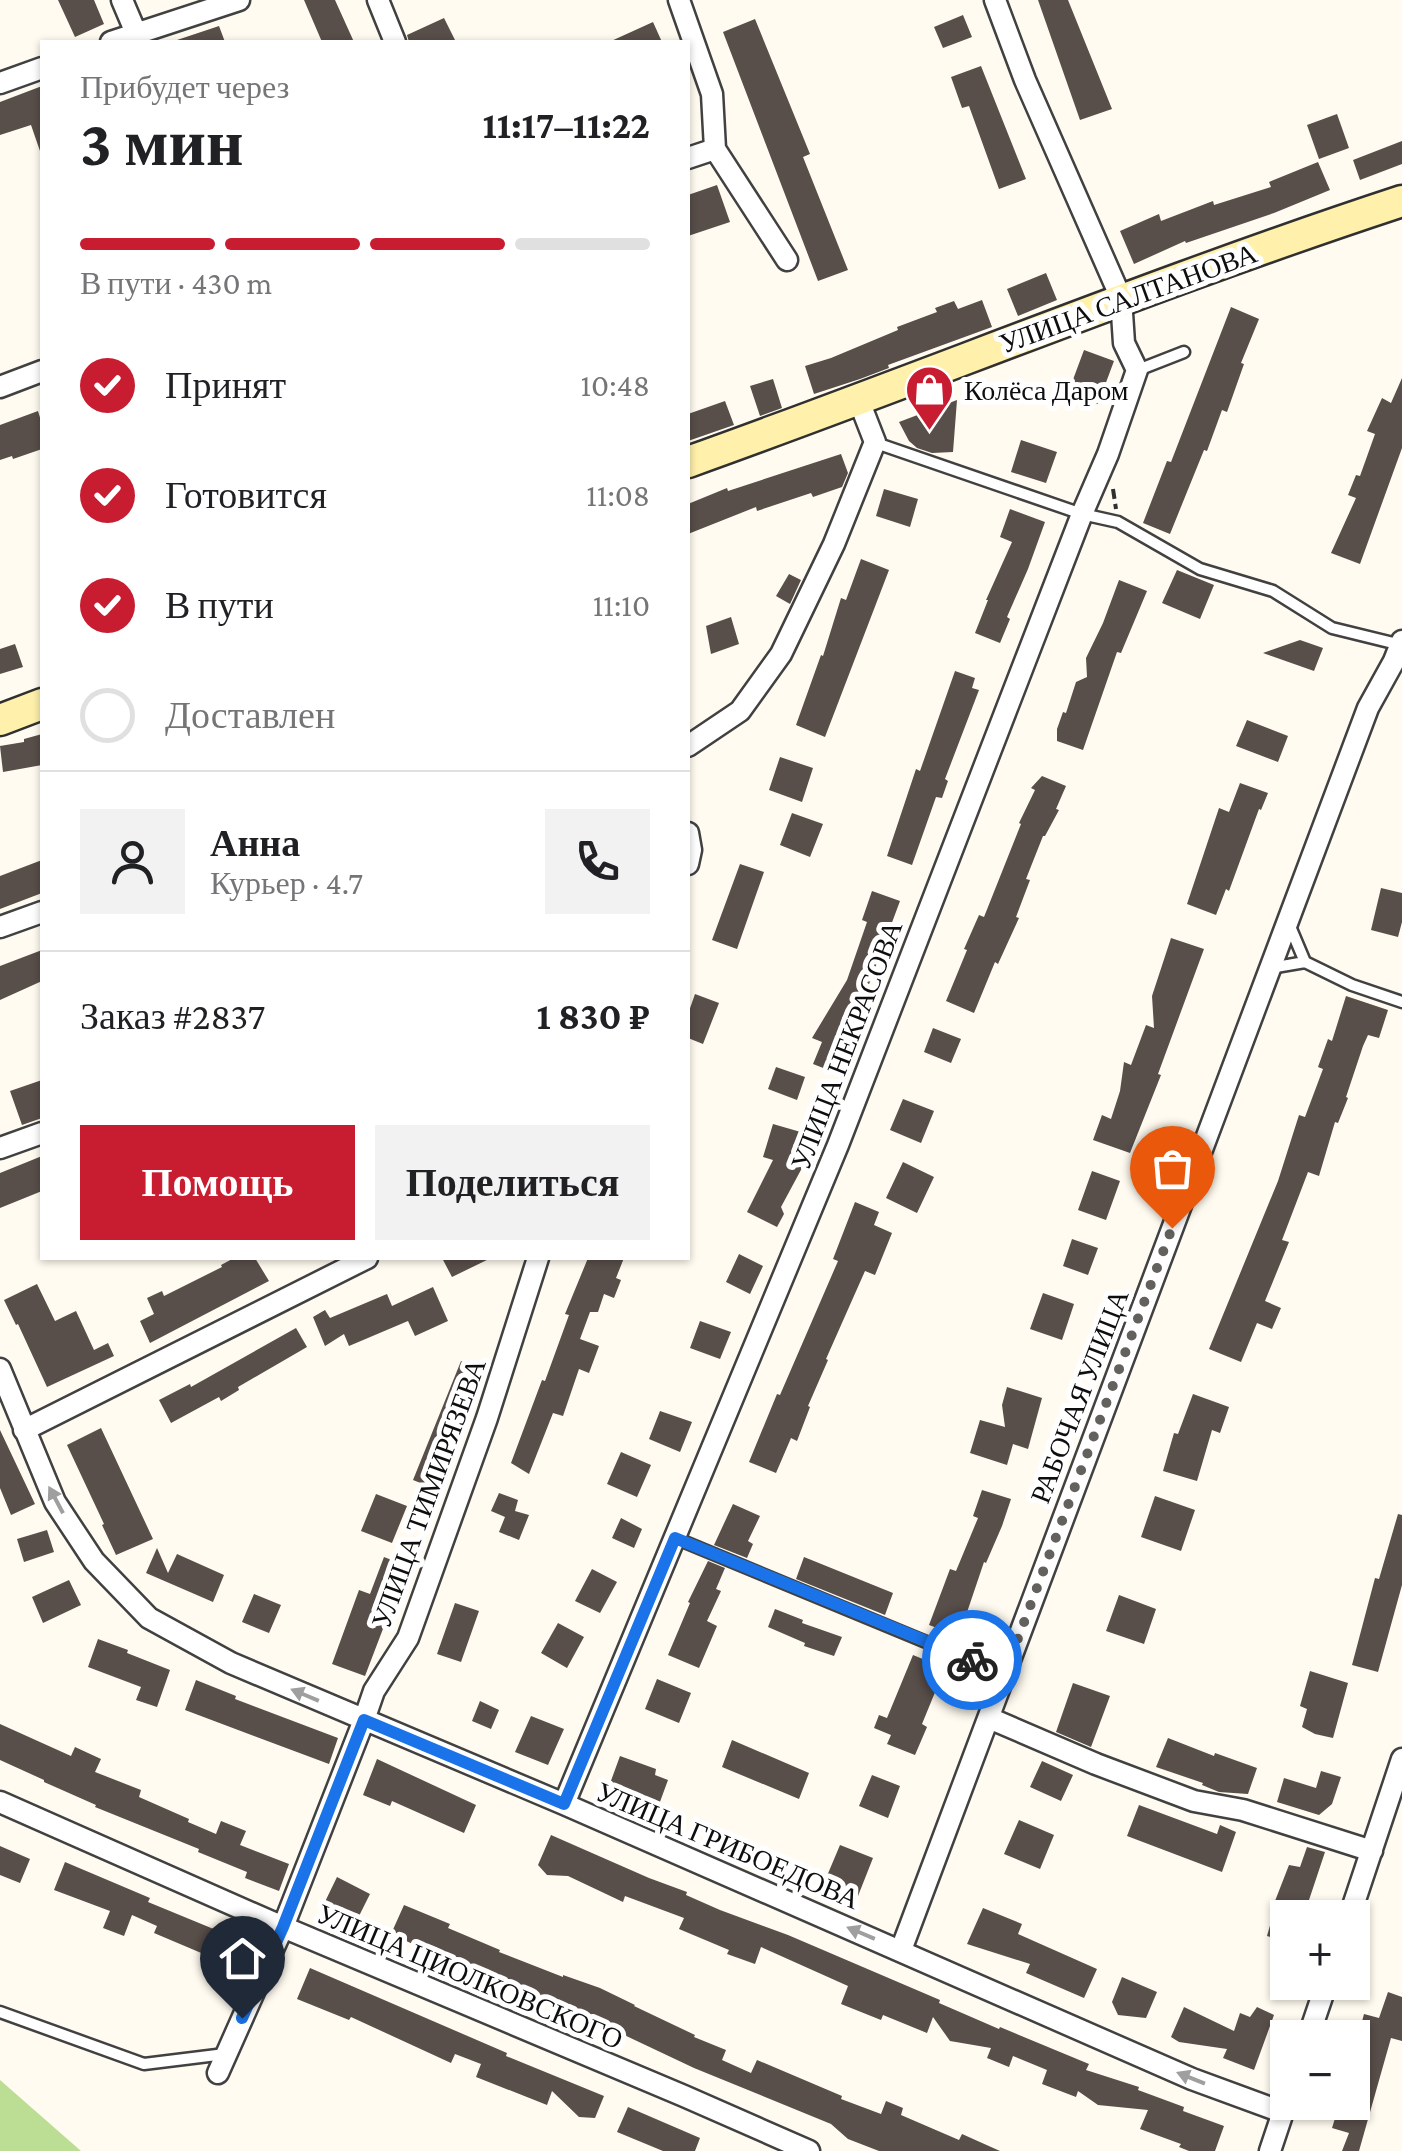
<!DOCTYPE html>
<html lang="ru">
<head>
<meta charset="utf-8">
<style>
  :root { --surface:#fff; --page:#f2f2f2; --text:#202124; --muted:#757577; --line:#e0e0e0; --accent:#c81c31 }
  body { margin:0; font-family:"Crimson Pro",serif; background:var(--page); color:var(--text); height:100vh; display:flex; flex-direction:column; font-size:38px; white-space:nowrap }
  * { box-sizing:border-box; margin:0 }
  p { font-size:32px; color:var(--muted) }
  .icon { flex:none; width:55px; height:55px; fill:none; stroke:currentColor; stroke-width:2; stroke-linecap:round; stroke-linejoin:round }
  .map { position:relative; flex:1; overflow:hidden }
  .side { position:absolute; left:40px; top:40px; width:650px; height:1220px; display:flex; flex-direction:column; background:var(--surface); border-radius:0px; box-shadow:0 2px 8px #0004 }
  .side>* { flex:none }
  .fabs { position:absolute; left:1270px; top:1900px; display:grid; gap:20px }
  .fabs a { display:grid; place-items:center; width:100px; height:100px; border-radius:0px; background:var(--surface); box-shadow:0 2px 8px #0004; font-size:50px }
  .pin { position:absolute; display:grid; place-items:center; width:85px; height:85px; color:#fff; margin:-102px -42px; border-radius:50% 50% 50% 0; rotate:-45deg; box-shadow:0 0 10px #0007 }
  .pin .icon { rotate:45deg }
  .courier { position:absolute; display:grid; place-items:center; width:100px; height:100px; margin:-50px; border:8px solid #1a73e8; border-radius:50%; background:#fff; color:#222; box-shadow:0 2px 12px #0007 }
  .summary em { font-style:normal; font-weight:700 }
  .summary div { display:flex; flex-direction:column-reverse }
  .summary { display:flex; align-items:center; justify-content:space-between; height:170px; padding:0 40px }
  h1 { font-size:65px; font-weight:700; line-height:75px }
  .bar { display:grid; grid-template-columns:repeat(4,1fr); gap:15px 10px; align-content:center; height:120px; padding:0 40px }
  .bar i { height:12px; border-radius:8px; background:var(--line) }
  .bar .selected { background:var(--accent) }
  .bar p { grid-column:span 4 }
  .line { display:flex; align-items:center; gap:25px; padding:0 40px; border-top:2px solid var(--line) }
  .line div { flex:1 }
  .round { display:grid; place-items:center; flex:none; width:105px; height:105px; border-radius:0px; background:var(--page) }
  ol { padding:0 40px; list-style:none }
  li { display:flex; align-items:center; gap:30px; height:110px }
  li p { margin-inline-start:auto }
  li .icon { padding:10px; border-radius:50%; background:var(--accent); color:#fff; stroke-width:4 }
  li:last-child { color:var(--muted) }
  li i { width:55px; height:55px; border:5px solid var(--line); border-radius:50% }
  .action { display:flex; gap:20px; margin-top:auto; padding:20px 40px }
  .action a { flex:1; height:115px; border-radius:0px; background:var(--accent); color:#fff; font-size:40px; font-weight:700; line-height:115px; text-align:center }
  .action a+a { background:var(--page); color:var(--text) }
  .map>svg:first-child { display:block }
  .forest { fill:#bbde94 }
  .building { fill:#584e4a }
  .lines { fill:none; stroke-linecap:round; stroke-linejoin:round }
  .lane-casing { stroke:#414141; stroke-width:15 }
  .street-casing { stroke:#414141; stroke-width:25 }
  .secondary-casing { stroke:#303030; stroke-width:35 }
  .path { stroke:#303030; stroke-width:4; stroke-dasharray:10 5; stroke-linecap:butt }
  .lane { stroke:#fff; stroke-width:10 }
  .street { stroke:#fff; stroke-width:20 }
  .secondary { stroke:#fff0ab; stroke-width:30 }
  .oneway { fill:#9f9f9f }
  .done { stroke:#62615d; stroke-width:10; stroke-dasharray:0 18 }
  .route { stroke:#1a73e8; stroke-width:12 }
  .labels { text-anchor:middle; stroke-width:10; stroke-linejoin:round; paint-order:stroke }
  .street-label { font-size:28px; fill:#0e0e0e; stroke:#fff }
  .poi-label { font-size:28px; fill:#0e0e0e; stroke:#fff; text-anchor:start }
</style>
</head>
<body>
<div class="map">
<svg width="1402" height="2151" viewBox="0 0 1402 2151">
  <rect width="100%" height="100%" fill="#fffbf0"/>
  <!-- forest -->
  <path class="forest" d="M0,2080L81,2151H0Z"/>
  <!-- building -->
  <path class="building" d="M58,0H94L104,24L75,37Z
    M304,0H335L354,42H322Z
    M1038,0H1068L1112,109L1080,120Z
    M963,15L972,37L943,48L934,27Z
    M444,18L456,42H409L407,35Z
    M755,19L810,154L803,157L848,270L818,281L723,32Z
    M653,22L662,42H609Z
    M219,26L225,42H178L177,40Z
    M981,66L1026,179L999,189L969,106L962,108L951,77Z
    M42,86V151H40L31,125L0,135V102Z
    M1337,114L1349,148L1319,159L1307,125Z
    M1402,141V164L1360,180L1353,160Z
    M1318,162L1330,190L1274,213L1186,243L1185,241L1134,264L1120,231L1159,214L1161,221L1213,201L1214,205L1271,187L1269,182Z
    M717,185L730,222L688,236V195Z
    M1046,273L1057,300L1018,316L1007,289Z
    M982,300L992,327L888,365L889,368L860,379L814,394L805,366L831,358L898,330L897,327L937,312L935,308L954,301L958,309Z
    M1231,307L1259,319L1241,363L1244,364L1227,412L1222,410L1207,451L1204,450L1170,534L1143,523L1167,461L1171,462Z
    M1084,350L1114,361L1098,404L1068,393Z
    M1402,378V448L1360,564L1331,553L1356,498L1348,495L1356,475L1360,476L1375,434L1367,431L1382,398L1391,403Z
    M773,379L782,408L760,416L750,386Z
    M957,400L953,452L932,453L917,448L909,441L899,422Z
    M725,401L734,425L688,441V414Z
    M38,411L42,424V449L13,459L12,456L0,460V425Z
    M1021,440L1057,452L1046,483L1011,472Z
    M841,454L848,473L842,487L813,497L811,493L757,511L756,507L688,534V504L727,488L728,491Z
    M884,489L918,499L910,527L876,516Z
    M1010,509L1045,522L1028,569L1007,617L1010,619L1000,643L975,633L988,600H986L1012,542L1000,537Z
    M861,559L889,570L825,737L796,725L821,655L823,656L841,598L846,600Z
    M1177,570L1214,585L1200,619L1162,603Z
    M789,574L801,580L790,604L776,596Z
    M1119,580L1147,591L1121,653L1117,652L1083,750L1057,741V729L1063,712L1066,713L1076,682L1087,677L1086,658L1103,623Z
    M731,617L739,644L711,654L706,626Z
    M1300,640L1323,648L1314,671L1263,653Z
    M15,644L23,667L0,674V649Z
    M955,671L975,678L972,688L979,690L945,779L948,781L942,798L936,797L912,865L887,856L916,769L920,771Z
    M1247,720L1288,736L1278,762L1236,746Z
    M42,734V765L3,772L0,746L24,742V739Z
    M780,757L813,768L802,802L769,790Z
    M1042,776L1066,786L1056,809L1059,810L1045,836H1043L1026,879L1030,880L1016,917L1019,918L998,964L995,962L974,1013L946,1001L967,950L964,949L979,915L984,917L1021,824L1019,823L1035,790L1031,788Z
    M1240,783L1268,793L1261,810L1259,809L1229,891L1226,889L1216,915L1187,904L1219,808L1229,812Z
    M792,813L823,824L810,857L780,845Z
    M42,860V893L0,909V876Z
    M740,864L764,872L737,949L712,940Z
    M1381,888L1402,893V922L1398,937L1371,930Z
    M872,891L900,901L836,1073L813,1064L822,1042L812,1038L847,980L867,922L862,920Z
    M1171,938L1204,949L1158,1074L1161,1075L1130,1153L1093,1140L1102,1115L1111,1119L1120,1091L1124,1062L1131,1065L1146,1025L1154,1028L1152,996Z
    M42,950V981L0,1000V966Z
    M695,994L719,1003L703,1044L688,1038V1014Z
    M1346,996L1388,1010L1379,1038L1368,1035L1363,1046L1346,1097L1348,1098L1338,1123L1335,1122L1319,1176L1308,1172L1282,1240L1289,1242L1265,1301L1281,1308L1272,1329L1257,1323L1241,1362L1209,1349L1278,1181L1299,1115L1305,1117L1323,1069L1318,1067L1328,1039L1332,1041Z
    M933,1028L961,1039L951,1063L924,1052Z
    M776,1067L805,1077L797,1100L768,1089Z
    M42,1080V1118L22,1125L10,1091Z
    M903,1099L934,1111L921,1143L890,1130Z
    M773,1124L811,1135L802,1168L781,1207L784,1214L777,1227L747,1212L773,1160L763,1157Z
    M42,1156V1191L0,1208V1173Z
    M903,1162L934,1177L917,1213L886,1198Z
    M1092,1171L1120,1181L1106,1220L1078,1210Z
    M855,1202L879,1212L874,1225L892,1233L875,1275L865,1271L826,1359L828,1360L808,1406L810,1407L797,1441L791,1438L776,1473L749,1462L777,1394L780,1395L838,1261L833,1259Z
    M1072,1239L1098,1248L1088,1275L1063,1266Z
    M739,1254L763,1266L750,1294L726,1282Z
    M234,1258H255L269,1281L150,1343L140,1321L154,1314L147,1298L162,1291L164,1296L222,1267L221,1265Z
    M442,1258H491L452,1277Z
    M588,1258H624L616,1278L621,1280L614,1298L604,1294L598,1312H590L580,1339L599,1346L589,1373L579,1369L563,1416L553,1413L529,1474L511,1463L542,1380L545,1381L569,1315L565,1314Z
    M37,1284L55,1321L76,1311L94,1350L108,1343L114,1356L47,1387L18,1324L16,1325L4,1300Z
    M433,1287L448,1321L415,1336L408,1321L349,1346L344,1334L325,1346L313,1317L325,1310L330,1318L387,1294L392,1306Z
    M1043,1293L1074,1304L1062,1340L1030,1329Z
    M700,1321L731,1332L720,1359L690,1348Z
    M296,1328L307,1347L238,1387L239,1390L221,1401L219,1397L171,1423L159,1400L190,1384L191,1387Z
    M461,1361L485,1370L438,1490L413,1480Z
    M1007,1387L1042,1398L1028,1449L1013,1444L1007,1465L970,1453L980,1420L1005,1427L1002,1405Z
    M1193,1394L1229,1407L1220,1433L1212,1430L1197,1481L1163,1471L1174,1433L1178,1434Z
    M660,1411L692,1422L680,1452L649,1439Z
    M101,1428L153,1539L116,1555L102,1525L104,1524L67,1445Z
    M0,1430L35,1504L11,1515L0,1488Z
    M621,1452L651,1465L637,1497L607,1484Z
    M982,1490L1011,1499L1002,1526L986,1563L984,1562L959,1636L929,1625L950,1569L956,1571L978,1518L973,1516Z
    M499,1493L518,1500L515,1511L529,1515L519,1540L499,1532L505,1517L491,1511Z
    M376,1494L407,1506L392,1543L361,1531Z
    M1155,1496L1195,1510L1181,1551L1141,1537Z
    M733,1504L760,1516L748,1541L753,1544L747,1558L714,1545Z
    M1398,1514L1402,1515V1585L1378,1672L1352,1665L1375,1578L1379,1579Z
    M621,1518L642,1529L634,1548L612,1538Z
    M47,1530L54,1552L24,1562L17,1539Z
    M157,1548L168,1573L177,1554L224,1575L213,1602L146,1573Z
    M384,1557L407,1566L365,1676L332,1664L359,1590L370,1594Z
    M804,1557L893,1593L885,1615L796,1579Z
    M708,1561L725,1568L716,1589L721,1591L707,1621L717,1626L699,1668L668,1655L690,1603L688,1602Z
    M592,1569L617,1582L600,1613L575,1601Z
    M69,1580L81,1605L43,1623L32,1597Z
    M254,1594L281,1605L269,1633L242,1622Z
    M1119,1595L1156,1609L1144,1644L1106,1631Z
    M455,1603L479,1611L461,1662L437,1654Z
    M775,1609L803,1620L802,1623L842,1637L834,1656L804,1646L805,1643L768,1627Z
    M558,1623L584,1637L567,1668L541,1653Z
    M98,1639L128,1650L127,1653L170,1670L157,1707L136,1700L141,1687L88,1667Z
    M913,1655L945,1668L922,1724L927,1727L915,1755L887,1744L891,1735L874,1728L879,1715L887,1718Z
    M1310,1671L1348,1683L1333,1738L1315,1734L1302,1727L1307,1709L1300,1706Z
    M657,1679L691,1693L679,1723L645,1709Z
    M196,1680L236,1696L235,1699L338,1738L329,1764L185,1710Z
    M1073,1683L1110,1696L1091,1747L1056,1732Z
    M480,1701L499,1710L491,1729L472,1721Z
    M531,1716L564,1729L548,1765L515,1752Z
    M0,1724L71,1756L75,1747L101,1759L95,1772L141,1790L139,1797L189,1819L188,1822L216,1834L221,1821L246,1831L240,1845L289,1864L279,1891L245,1878L247,1872L198,1852L199,1849L95,1807L96,1805L44,1782V1780L0,1760Z
    M1168,1738L1214,1756L1215,1753L1257,1768L1248,1794L1219,1792L1202,1785L1203,1783L1156,1767Z
    M732,1740L809,1773L799,1799L722,1767Z
    M620,1756L656,1769L655,1775L668,1780L657,1810L618,1796L608,1789Z
    M377,1759L476,1805L464,1833L392,1801L390,1806L363,1795Z
    M1042,1761L1073,1775L1061,1801L1030,1787Z
    M1321,1771L1341,1777L1332,1804L1319,1815L1277,1802L1284,1778L1316,1788Z
    M872,1775L900,1786L888,1818L859,1806Z
    M1139,1805L1217,1834L1220,1825L1236,1832L1222,1872L1127,1836Z
    M1019,1820L1054,1835L1040,1869L1004,1854Z
    M551,1835L649,1878L687,1892L686,1895L720,1910L788,1935L940,2000L939,2003L999,2029L1000,2027L1089,2064L1086,2070L1139,2087L1138,2090L1184,2107L1183,2111L1224,2126L1215,2151H1189L1179,2147L1181,2144L1140,2129L1148,2110L1098,2105L1078,2091L1076,2097L1042,2084L1047,2070L1013,2056L1009,2067L987,2058L991,2048L950,2041L933,2017L927,2033L883,2015L881,2020L841,2004L848,1986L761,1947L755,1964L727,1954L729,1950L679,1929L684,1918L625,1896L623,1902L568,1876L547,1875L538,1865Z
    M840,1845L873,1858L858,1896L824,1883Z
    M0,1846L30,1859L20,1883L0,1875Z
    M1307,1847L1325,1852L1303,1918H1288V1942L1267,1936L1277,1901H1275L1289,1865L1300,1867Z
    M65,1862L150,1898L148,1902L250,1944L239,1969L154,1933L157,1926L132,1915L124,1936L103,1928L110,1911L54,1890Z
    M337,1877L370,1894L354,1926L321,1910Z
    M404,1905L450,1924L448,1928L500,1950L499,1952L563,1977V1975L600,1988L635,2005L634,2006L695,2035L694,2037L726,2050L722,2060L751,2073L757,2060L842,2096L841,2099L881,2114L886,2101L903,2108L901,2115L959,2140L962,2134L1000,2151H879L848,2139L831,2124L694,2068L584,2016L504,1986L391,1934Z
    M983,1908L1022,1924L1018,1934L1097,1969L1084,1998L1026,1973L1030,1964L967,1944Z
    M310,1968L507,2053L506,2056L604,2096L595,2118L579,2117L552,2091L547,2105L476,2077L481,2064L455,2054L451,2063L351,2017L349,2020L297,1999Z
    M1122,1977L1157,1992L1146,2018L1118,2015L1112,2002Z
    M1388,1992L1402,1997V2041L1391,2038L1359,2151H1342L1349,2133L1332,2128L1340,2102H1352V2059L1364,2014L1379,2018Z
    M1184,2007L1234,2031L1240,2013L1250,2017L1257,2007L1274,2015L1254,2070L1223,2058L1227,2049L1179,2042L1171,2037Z
    M628,2107L700,2138L695,2151H663L617,2132Z"/>
  <g class="lines">
    <defs>
      <path id="lane" d="M1138,370L1184,352
        M876,443L1082,514L1118,522L1200,569L1273,591L1332,628L1401,645
        M1289,924L1305,962
        M1270,968L1305,962L1352,985L1402,1002
        M675,1538L960,1656L1005,1673
        M0,2012L144,2064L225,2054"/>
      <path id="street" d="M122,0L136,33
        M378,0L395,42
        M679,0L712,94L715,149L787,260
        M111,42L239,0
        M0,83L42,68
        M688,158L715,149
        M0,387L42,371
        M688,746L740,711L781,654L834,544L875,442L859,401
        M688,833L691,850L688,864
        M0,927L42,912
        M0,1148L42,1133
        M0,1369L55,1502L94,1561L149,1618L231,1663L564,1804L1192,2079L1282,2112
        M24,1430L367,1258
        M989,1718L1096,1764L1194,1801L1243,1810L1372,1851
        M0,1802L283,1927L684,2096L809,2151
        M564,1804L838,1145L1082,514L1108,454L1137,370L1124,343L1121,298L1025,80L995,0
        M1349,1918L1402,1759
        M901,1950L1368,708L1394,661L1402,641
        M1308,2038L1327,1982
        M218,2073L283,1927L364,1720L374,1691L408,1638L487,1418L538,1258
        M1270,2151L1288,2097"/>
      <path id="secondary" d="M688,462C926,377 1161,280 1402,201
        M0,720L42,704"/>
    </defs>
    <!-- lane casing -->
    <use href="#lane" class="lane-casing"/>
    <!-- street casing -->
    <use href="#street" class="street-casing"/>
    <!-- secondary casing -->
    <use href="#secondary" class="secondary-casing"/>
    <!-- path -->
    <path class="path" d="M1113,489L1116,509"/>
    <!-- lane -->
    <use href="#lane" class="lane"/>
    <!-- street -->
    <use href="#street" class="street"/>
    <!-- secondary -->
    <use href="#secondary" class="secondary"/>
  </g>
  <!-- one-way arrows -->
  <defs><path id="oneway-solid" d="M-6-.8H1V-3.2L6.5 0L1 3.2V.8H-6Z" transform="scale(2.5)"/></defs>
  <g class="oneway">
    <use href="#oneway-solid" transform="translate(56 1500) rotate(-118)"/>
    <use href="#oneway-solid" transform="translate(305 1695) rotate(-157)"/>
    <use href="#oneway-solid" transform="translate(861 1933) rotate(-157)"/>
    <use href="#oneway-solid" transform="translate(1191 2078) rotate(-158)"/>
  </g>
  <g class="lines">
    <!-- done -->
    <path class="done" d="M972,1660L1005,1673L1172,1228"/>
    <!-- route -->
    <path class="route" d="M242,2018L283,1927L364,1720L564,1804L675,1538L972,1660"/>
  </g>
  <!-- icons -->
  <defs>
    <symbol id="shop-pin" viewBox="-11 -11 22 30"><path d="M0 17L-7.5 6A9.5 9.5 0 1 1 7.5 6Z" fill="#c81c31" stroke="#fff"/><path d="M-5-2.5h2.3a2.7 3.5 0 0 1 5.4 0H5L5.5 6h-11ZM-1.5-2.5h3a1.5 2.3 0 0 0-3 0Z" fill="#fff"/></symbol>
  </defs>
  <g fill-rule="evenodd">
    <use href="#shop-pin" x="902" y="362" width="55" height="75"/>
  </g>
  <g class="labels">
    <!-- street labels -->
    <g class="street-label">
      <text transform="translate(1128 298) rotate(-20)" y="10">УЛИЦА САЛТАНОВА</text>
      <text transform="translate(846 1045) rotate(-69)" y="10">УЛИЦА НЕКРАСОВА</text>
      <text transform="translate(1079 1396) rotate(-69)" y="10">РАБОЧАЯ УЛИЦА</text>
      <text transform="translate(428 1493) rotate(-70)" y="10">УЛИЦА ТИМИРЯЗЕВА</text>
      <text transform="translate(728 1845) rotate(23)" y="10">УЛИЦА ГРИБОЕДОВА</text>
      <text transform="translate(470 1976) rotate(23)" y="10">УЛИЦА ЦИОЛКОВСКОГО</text>
    </g>
    <!-- poi labels -->
    <g class="poi-label">
      <text x="964" y="400">Колёса Даром</text>
    </g>
  </g>
</svg>
<div class="fabs">
<a>+</a>
<a>−</a>
</div>
<div class="pin" style="left:1172px;top:1228px;background:#ea580c"><svg class="icon" aria-label="bag" viewBox="0 0 24 24"><path d="M5 8h14l-1 12H6zM9 8a3 3 0 0 1 6 0"/></svg></div>
<div class="pin" style="left:242px;top:2018px;background:#1f2937"><svg class="icon" aria-label="home" viewBox="0 0 24 24"><path d="M3 11l9-7 9 7M6 9v11h12V9"/></svg></div>
<div class="courier" style="left:972px;top:1660px"><svg class="icon" aria-label="bike" viewBox="0 0 24 24"><circle cx="6" cy="16" r="4"/><circle cx="18" cy="16" r="4"/><path d="M6 16l4-8h5l3 8M10 8l3 8H6M13 5h3"/></svg></div>
<section class="side">
<div class="summary"><div><h1>3 мин</h1><p>Прибудет через</p></div><em>11:17–11:22</em></div>
<div class="bar"><i class="selected"></i><i class="selected"></i><i class="selected"></i><i></i><p>В пути · 430 m</p></div>
<ol>
<li><svg class="icon" aria-label="check" viewBox="0 0 24 24"><path d="M5 12l5 5 9-10"/></svg>Принят<p>10:48</p></li>
<li><svg class="icon" aria-label="check" viewBox="0 0 24 24"><path d="M5 12l5 5 9-10"/></svg>Готовится<p>11:08</p></li>
<li><svg class="icon" aria-label="check" viewBox="0 0 24 24"><path d="M5 12l5 5 9-10"/></svg>В пути<p>11:10</p></li>
<li><i></i>Доставлен</li>
</ol>
<div class="line" style="height:180px"><a class="round"><svg class="icon" aria-label="person" viewBox="0 0 24 24"><circle cx="12" cy="8" r="4"/><path d="M4 21q1-7 8-7t8 7"/></svg></a><div><b>Анна</b><p>Курьер · 4.7</p></div><a class="round"><svg class="icon" aria-label="phone" viewBox="0 0 24 24"><path d="M5 4h4l2 5-3 2q2 4 5 5l2-3 5 2v4C11 20 4 13 5 4z"/></svg></a></div>
<div class="line" style="height:130px"><div>Заказ #2837</div><b>1 830 ₽</b></div>
<div class="action"><a>Помощь</a><a>Поделиться</a></div>
</section>
</div>
</body>
</html>
